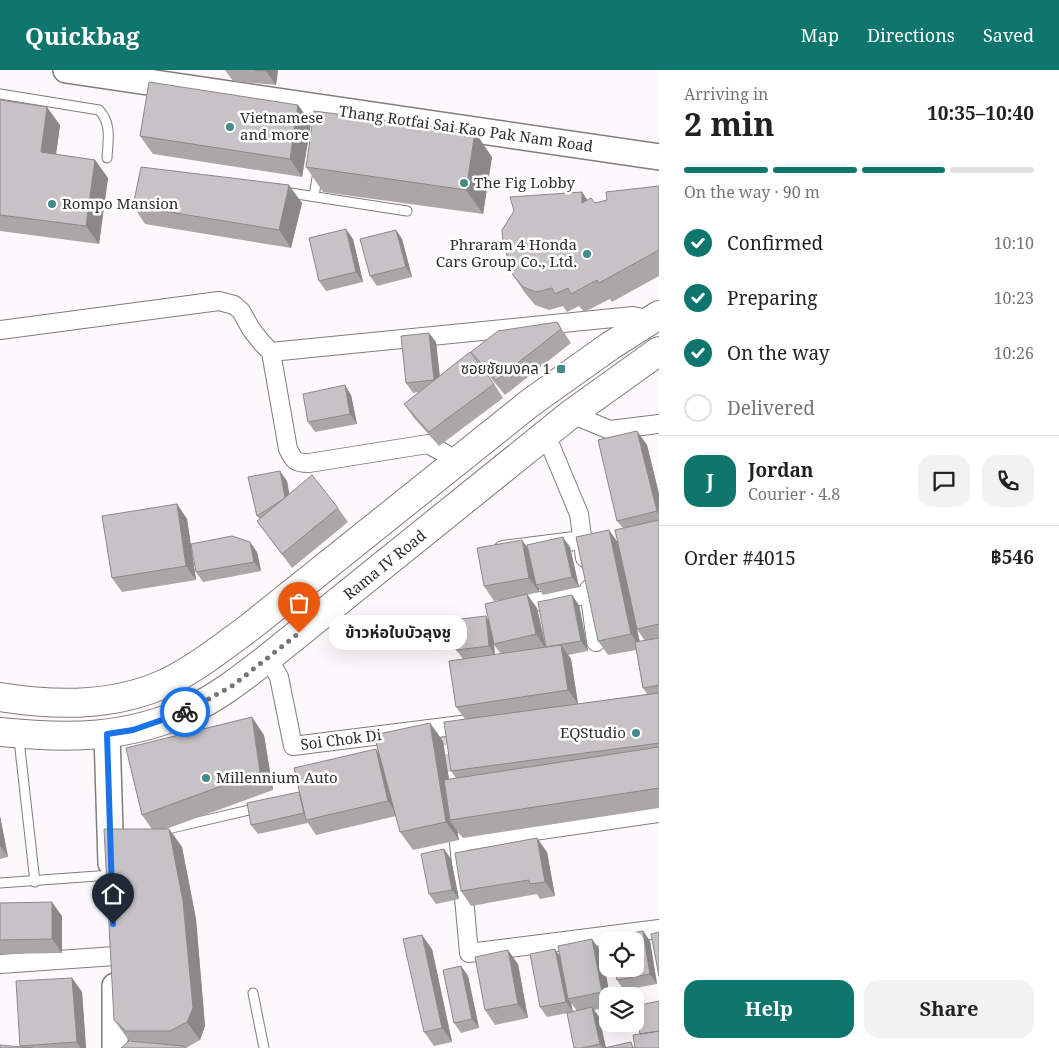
<!DOCTYPE html>
<html lang="en">
<head>
<meta charset="utf-8">
<style>
  :root { --surface:#fff; --page:#f2f2f2; --text:#222; --muted:#767676; --line:#e0e0e0; --accent:#0f766e }
  body { margin:0; font-family:"Noto Serif","Noto Sans Thai",serif; background:var(--page); color:var(--text); height:100vh; display:flex; flex-direction:column; font-size:19px; white-space:nowrap }
  * { box-sizing:border-box; margin:0 }
  p { font-size:16px; color:var(--muted) }
  .icon { flex:none; width:28px; height:28px; fill:none; stroke:currentColor; stroke-width:2; stroke-linecap:round; stroke-linejoin:round }
  .map { position:relative; flex:1; overflow:hidden }
  .drawer { display:flex; flex-direction:column; background:var(--surface); width:400px }
  .drawer>* { flex:none }
  .fabs { position:absolute; left:599px; top:862px; display:grid; gap:10px }
  .fabs a { display:grid; place-items:center; width:45px; height:45px; border-radius:10px; background:var(--surface); box-shadow:0 5px 20px #0002; font-size:25px }
  .pin { position:absolute; display:grid; place-items:center; width:42px; height:42px; color:#fff; margin:-51px -21px; border-radius:50% 50% 50% 0; rotate:-45deg; box-shadow:0 0 5px #0007 }
  .pin .icon { rotate:45deg }
  .courier { position:absolute; display:grid; place-items:center; width:50px; height:50px; margin:-25px; border:4px solid #1a73e8; border-radius:50%; background:#fff; color:#222; box-shadow:0 1px 6px #0007 }
  .bubble { position:absolute; height:35px; border-radius:15px; background:var(--surface); box-shadow:0 5px 20px #0002; font-size:16px; font-weight:700; line-height:35px; text-align:center }
  .headline em { font-style:normal; font-weight:700 }
  .headline div { display:flex; flex-direction:column-reverse }
  .headline { display:flex; align-items:center; justify-content:space-between; height:85px; padding:0 25px }
  h1 { font-size:32px; font-weight:700; line-height:38px }
  .bar { display:grid; grid-template-columns:repeat(4,1fr); gap:8px 5px; align-content:center; height:60px; padding:0 25px }
  .bar i { height:6px; border-radius:4px; background:var(--line) }
  .bar .current { background:var(--accent) }
  .bar p { grid-column:span 4 }
  .line { display:flex; align-items:center; gap:12px; padding:0 25px; border-top:1px solid var(--line) }
  .line div { flex:1 }
  .round { display:grid; place-items:center; flex:none; width:52px; height:52px; border-radius:15px; background:var(--page) }
  ol { padding:0 25px; list-style:none }
  li { display:flex; align-items:center; gap:15px; height:55px }
  li p { margin-inline-start:auto }
  li .icon { padding:5px; border-radius:50%; background:var(--accent); color:#fff; stroke-width:4 }
  li:last-child { color:var(--muted) }
  li i { width:28px; height:28px; border:2px solid var(--line); border-radius:50% }
  .action { display:flex; gap:10px; margin-top:auto; padding:10px 25px }
  .action a { flex:1; height:58px; border-radius:15px; background:var(--accent); color:#fff; font-size:20px; font-weight:700; line-height:58px; text-align:center }
  .action a+a { background:var(--page); color:var(--text) }
  header { display:flex; align-items:center; gap:30px; box-sizing:border-box; height:70px; padding:0 25px; background:var(--accent); color:#fff }
  header strong { font-size:24px }
  nav { display:flex; gap:28px; margin-inline-start:auto; font-size:18px }
  main { display:flex; flex:1; min-height:0 }
  .map>svg:first-child { display:block }
  .lines { fill:none; stroke-linecap:round; stroke-linejoin:round }
  .street-tunnel { stroke:#d4cfd2; stroke-width:18; stroke-dasharray:18 9; stroke-linecap:butt }
  .lane-casing { stroke:#807c7e; stroke-width:11 }
  .street-casing { stroke:#807c7e; stroke-width:20 }
  .secondary-casing { stroke:#807c7e; stroke-width:28 }
  .primary-casing { stroke:#807c7e; stroke-width:30 }
  .lane { stroke:#fff; stroke-width:9 }
  .street { stroke:#fff; stroke-width:18 }
  .secondary { stroke:#fff; stroke-width:25 }
  .primary { stroke:#fff; stroke-width:28 }
  .wall { fill:#aba7a9; fill-rule:evenodd }
  .shaded-wall { fill:#8b888a }
  .building { fill:#c7c2c5; stroke:#8b888a }
  .done { stroke:#767476; stroke-width:5; stroke-dasharray:0 9 }
  .route { stroke:#1a73e8; stroke-width:6 }
  .poi-dot { fill:#438b8a; stroke:#fff; stroke-width:2 }
  .labels { text-anchor:middle; stroke-width:5; stroke-linejoin:round; paint-order:stroke }
  .poi-label { font-size:15px; fill:#2e2d2e; stroke:#fff; text-anchor:start }
  .street-label { font-size:15px; fill:#2e2d2e; stroke:#fff }
</style>
</head>
<body>
<header>
<strong>Quickbag</strong>
<nav><a>Map</a><a>Directions</a><a>Saved</a></nav>
</header>
<main>
<div class="map">
<svg width="659" height="978" viewBox="0 0 659 978">
  <rect width="100%" height="100%" fill="#fdf8fb"/>
  <g class="lines">
    <!-- street-tunnel -->
    <path class="street-tunnel" d="M445,657L459,772"/>
    <defs>
      <path id="lane" d="M0,24L99,40C112,54 108,70 107,88
        M284,122L407,141
        M314,126L318,102
        M20,665V679L35,812
        M159,761L258,738
        M0,813L111,805
        M253,923L264,978"/>
      <path id="street" d="M0,260L219,231L234,235L241,241L251,259L262,273L271,282L288,379C294,391 295,393 309,393L428,374L444,383L456,393
        M271,282L633,246L651,250
        M571,344L610,360L659,354
        M546,365L579,444L585,488
        M503,480L582,470
        M589,519L596,572
        M508,535L589,525
        M268,588L279,607L293,676L469,654
        M659,743L459,772L469,883L659,859
        M0,894L115,886"/>
      <path id="secondary" d="M66,0L659,87
        M107,664L111,793
        M115,916V978"/>
      <path id="primary" d="M0,627C57,636 115,637 168,612C198,597 224,576 250,557L530,333L610,276L659,245
        M0,662C69,669 128,669 192,639C220,626 244,606 268,588L571,344L659,281"/>
    </defs>
    <!-- lane casing -->
    <use href="#lane" class="lane-casing"/>
    <!-- street casing -->
    <use href="#street" class="street-casing"/>
    <!-- secondary casing -->
    <use href="#secondary" class="secondary-casing"/>
    <!-- primary casing -->
    <use href="#primary" class="primary-casing"/>
    <!-- lane -->
    <use href="#lane" class="lane"/>
    <!-- street -->
    <use href="#street" class="street"/>
    <!-- secondary -->
    <use href="#secondary" class="secondary"/>
    <!-- primary -->
    <use href="#primary" class="primary"/>
  </g>
  <!-- wall -->
  <path class="wall" d="M225,0H278L276,15L233,11Z
    M0,30L60,55L56,84L95,90L108,108L99,174L0,161Z
    M298,35L311,53L302,107L153,84L140,66Z
    M492,87L483,144L323,122L306,97Z
    M659,116V206L612,232L610,229L584,242L579,236L567,242L563,236L549,240L535,235L525,223L513,205L582,122L587,130L595,133Z
    M302,133L291,178L145,154L133,136Z
    M396,160L402,169L412,207L377,216L370,206Z
    M353,169L363,212L326,221L319,211Z
    M557,252L571,273L505,325L481,296L471,282Z
    M429,263L436,272L440,306L494,314L503,328L439,376L414,348L404,334L419,322L413,323L406,313Z
    M351,325L357,354L315,362L308,352Z
    M637,361L647,375L659,424V738L463,768L457,761L459,770L413,780L400,762L396,746L316,765L308,753L258,764L251,755L299,722L376,679L379,684L443,671L449,709L456,708L451,701L465,649L456,637L463,589L456,580L515,527L494,531L484,516L528,478L570,477L579,517L543,525L539,519V522L527,525L537,538L546,577L579,535L588,581L568,585L571,589L578,634L647,624L643,618L636,580L608,585L598,571L617,472L623,458L617,451ZM637,558V559L645,571L640,572ZM494,575L501,584H495Z
    M287,411L289,424L338,438L348,452L292,498L257,451L260,449L257,446Z
    M177,434L187,449L196,510L122,522L112,508Z
    M257,482L261,501L203,512L196,502Z
    M264,665L273,720L166,759H169L182,777L196,849L205,956L200,970L186,978L130,971L127,968L114,950L152,759L142,745Z
    M0,746L8,787L0,789Z
    M444,779L451,789L459,829L436,834L429,824Z
    M547,782L555,826L540,829L537,824L471,836L461,821Z
    M0,833L62,846V883L0,884Z
    M643,861L650,871L657,914L624,920L617,910Z
    M432,879L452,972L434,976L424,962Z
    M602,883L608,926V937L594,940L599,947L606,978L635,977L659,978H574L577,941L571,933L573,942L547,947L540,937Z
    M518,894L528,948L495,955L485,940Z
    M461,896L468,906L479,958L461,963L454,953Z
    M72,908L82,922L86,978H0L20,977Z"/>
  <!-- shaded-wall -->
  <path class="shaded-wall" d="M267,0H278L276,15L266,1Z
    M298,35L311,53L302,107L290,89Z
    M47,37L60,55L54,100L41,82Z
    M475,62L492,87L483,144L466,120Z
    M95,90L108,108L99,174L86,156Z
    M289,115L302,133L291,178L279,160Z
    M582,122L594,140L582,133Z
    M346,159L353,169L363,212L356,202Z
    M396,160L402,169L412,207L406,197Z
    M429,263L436,272L441,320L434,310Z
    M345,315L351,325L357,354L350,344Z
    M637,361L647,375L659,424V445L657,441Z
    M280,401L287,411L292,438L285,428Z
    M177,434L187,449L196,510L186,496Z
    M609,460L619,474L641,579L631,564Z
    M563,467L570,477L579,517L572,507Z
    M522,470L532,484L536,515L539,519V522L529,508Z
    M250,472L257,482L261,501L254,492Z
    M527,524L537,538L546,579L536,564Z
    M572,525L579,535L588,581L581,571Z
    M486,546L492,556L495,586L489,576Z
    M561,575L571,589L578,634L568,620Z
    M252,647L264,665L273,720L260,702Z
    M430,653L443,671L455,749L450,750L457,761L459,770L446,752Z
    M376,679L385,693L398,746L388,731Z
    M0,746L8,787L0,776Z
    M169,759L182,777L196,849L205,956L200,970L187,952Z
    M537,768L547,782L555,826L545,812Z
    M444,779L451,789L459,829L452,820Z
    M52,832L62,846V883L52,869Z
    M643,861L650,871L657,914L650,904Z
    M422,865L432,879L452,972L442,958Z
    M592,869L602,883L610,926H608V929L602,922Z
    M555,879L562,889L568,929L571,933L573,942L566,932Z
    M508,880L518,894L528,948L518,934Z
    M461,896L468,906L479,958L472,949Z
    M72,908L82,922L86,978H80L77,972Z
    M592,937L599,947L606,978H603L600,974Z"/>
  <!-- building -->
  <path class="building" d="M254,0H267L266,1Z
    M149,12L298,35L290,89L140,66Z
    M0,30L47,37L41,82L95,90L86,156L0,145Z
    M314,41L475,62L466,120L306,97Z
    M141,97L289,115L279,160L133,136Z
    M659,116V180L599,213L597,210L571,224L568,218L555,224L552,218L536,222L523,217L513,205L503,173L502,160L514,141L510,127L582,122V133L591,128L595,133L607,130L606,122Z
    M346,159L356,202L319,211L309,168Z
    M396,160L406,197L370,206L360,169Z
    M557,252L561,259L496,310L471,282L498,261Z
    M429,263L434,310L406,313L401,266Z
    M470,282L494,314L429,362L404,334Z
    M345,315L350,344L308,352L303,324Z
    M637,361L657,441L617,451L598,370Z
    M280,401L285,428L257,446L248,407Z
    M312,405L338,438L282,484L257,451Z
    M177,434L186,496L112,508L102,446Z
    M659,450V554L637,559L615,460Z
    M609,460L631,564L598,571L576,467Z
    M232,466L250,472L254,492L196,502L191,474Z
    M563,467L572,507L536,515L527,475Z
    M522,470L529,508L484,516L477,478Z
    M527,524L536,564L494,574L485,534Z
    M572,525L581,571L546,577L538,532Z
    M486,546L489,576L456,580L453,550Z
    M659,568V615L643,618L635,572Z
    M561,575L568,620L456,637L449,591Z
    M659,623V673L451,701L444,652Z
    M252,647L260,702L142,745L126,678Z
    M430,653L446,752L400,762L374,665Z
    M659,677V718L450,750L444,710Z
    M376,679L388,731L306,750L294,698Z
    M299,722L304,743L251,755L247,733Z
    M104,759H169L183,831L193,938L187,952L170,961H126L114,950Z
    M537,768L545,812L530,814L529,810L461,821L455,783Z
    M444,779L452,820L429,824L421,784Z
    M52,832V869L0,870V833Z
    M643,861L650,904L617,910L615,899H635V871H610L609,867Z
    M659,862V906L651,864Z
    M422,865L442,958L424,962L403,869Z
    M592,869L602,922L568,929L558,876Z
    M555,879L566,932L540,937L530,884Z
    M508,880L518,934L485,940L475,887Z
    M461,896L472,949L454,953L443,900Z
    M72,908L77,972L20,976L16,911Z
    M659,931V961L640,964L635,941V936Z
    M592,937L600,974L582,978H574L567,943Z
    M659,961V978H635L633,965Z
    M129,971L183,976L186,978H121Z
    M631,972L633,978H604Z
    M0,975L33,978H0Z"/>
  <g class="lines">
    <!-- done -->
    <path class="done" d="M185,642L232,616L299,563"/>
    <!-- route -->
    <path class="route" d="M113,854L107,664L133,660L185,642"/>
  </g>
  <!-- markers -->
  <g class="poi-dot">
    <circle cx="230" cy="57" r="5"/>
    <circle cx="464" cy="113" r="5"/>
    <circle cx="52" cy="134" r="5"/>
    <circle cx="587" cy="184" r="5"/>
    <rect x="556" y="294" width="10" height="10" rx="2.5"/>
    <circle cx="636" cy="663" r="5"/>
    <circle cx="206" cy="708" r="5"/>
  </g>
  <g class="labels">
    <!-- poi labels -->
    <g class="poi-label">
      <text x="240" y="53">Vietnamese<tspan x="240" dy="17">and more</tspan></text>
      <text x="474" y="118">The Fig Lobby</text>
      <text x="62" y="139">Rompo Mansion</text>
      <text x="577" y="180" text-anchor="end">Phraram 4 Honda<tspan x="577" dy="17">Cars Group Co., Ltd.</tspan></text>
      <text x="551" y="304" text-anchor="end">ซอยชัยมงคล 1</text>
      <text x="626" y="668" text-anchor="end">EQStudio</text>
      <text x="216" y="713">Millennium Auto</text>
    </g>
    <!-- street labels -->
    <g class="street-label">
      <text transform="translate(466 59) rotate(8)" y="5">Thang Rotfai Sai Kao Pak Nam Road</text>
      <text transform="translate(385 495) rotate(-39)" y="5">Rama IV Road</text>
      <text transform="translate(341 670) rotate(-7)" y="5">Soi Chok Di</text>
    </g>
  </g>
</svg>
<div class="fabs">
<a><svg class="icon" aria-label="locate" viewBox="0 0 24 24"><circle cx="12" cy="12" r="6"/><path d="M12 2v4M12 18v4M2 12h4M18 12h4"/></svg></a>
<a><svg class="icon" aria-label="layers" viewBox="0 0 24 24"><path d="M12 4l9 5-9 5-9-5zM3 14l9 5 9-5"/></svg></a>
</div>
<div class="pin" style="left:299px;top:563px;background:#ea580c"><svg class="icon" aria-label="bag" viewBox="0 0 24 24"><path d="M5 8h14l-1 12H6zM9 8a3 3 0 0 1 6 0"/></svg></div>
<div class="pin" style="left:113px;top:854px;background:#1f2937"><svg class="icon" aria-label="home" viewBox="0 0 24 24"><path d="M3 11l9-7 9 7M6 9v11h12V9"/></svg></div>
<div class="courier" style="left:185px;top:642px"><svg class="icon" aria-label="bike" viewBox="0 0 24 24"><circle cx="6" cy="16" r="4"/><circle cx="18" cy="16" r="4"/><path d="M6 16l4-8h5l3 8M10 8l3 8H6M13 5h3"/></svg></div>
<div class="bubble" style="left:329px;top:545px;width:138px">ข้าวห่อใบบัวลุงชู</div>
</div>
<section class="drawer">
<div class="headline"><div><h1>2 min</h1><p>Arriving in</p></div><em>10:35–10:40</em></div>
<div class="bar"><i class="current"></i><i class="current"></i><i class="current"></i><i></i><p>On the way · 90 m</p></div>
<ol>
<li><svg class="icon" aria-label="check" viewBox="0 0 24 24"><path d="M5 12l5 5 9-10"/></svg>Confirmed<p>10:10</p></li>
<li><svg class="icon" aria-label="check" viewBox="0 0 24 24"><path d="M5 12l5 5 9-10"/></svg>Preparing<p>10:23</p></li>
<li><svg class="icon" aria-label="check" viewBox="0 0 24 24"><path d="M5 12l5 5 9-10"/></svg>On the way<p>10:26</p></li>
<li><i></i>Delivered</li>
</ol>
<div class="line" style="height:90px"><b class="round" style="background:var(--accent);color:#fff">J</b><div><b>Jordan</b><p>Courier · 4.8</p></div><a class="round"><svg class="icon" aria-label="chat" viewBox="0 0 24 24"><path d="M4 5h16v11H9l-5 4z"/></svg></a><a class="round"><svg class="icon" aria-label="phone" viewBox="0 0 24 24"><path d="M5 4h4l2 5-3 2q2 4 5 5l2-3 5 2v4C11 20 4 13 5 4z"/></svg></a></div>
<div class="line" style="height:65px"><div>Order #4015</div><b>฿546</b></div>
<div class="action"><a>Help</a><a>Share</a></div>
</section>
</main>
</body>
</html>
